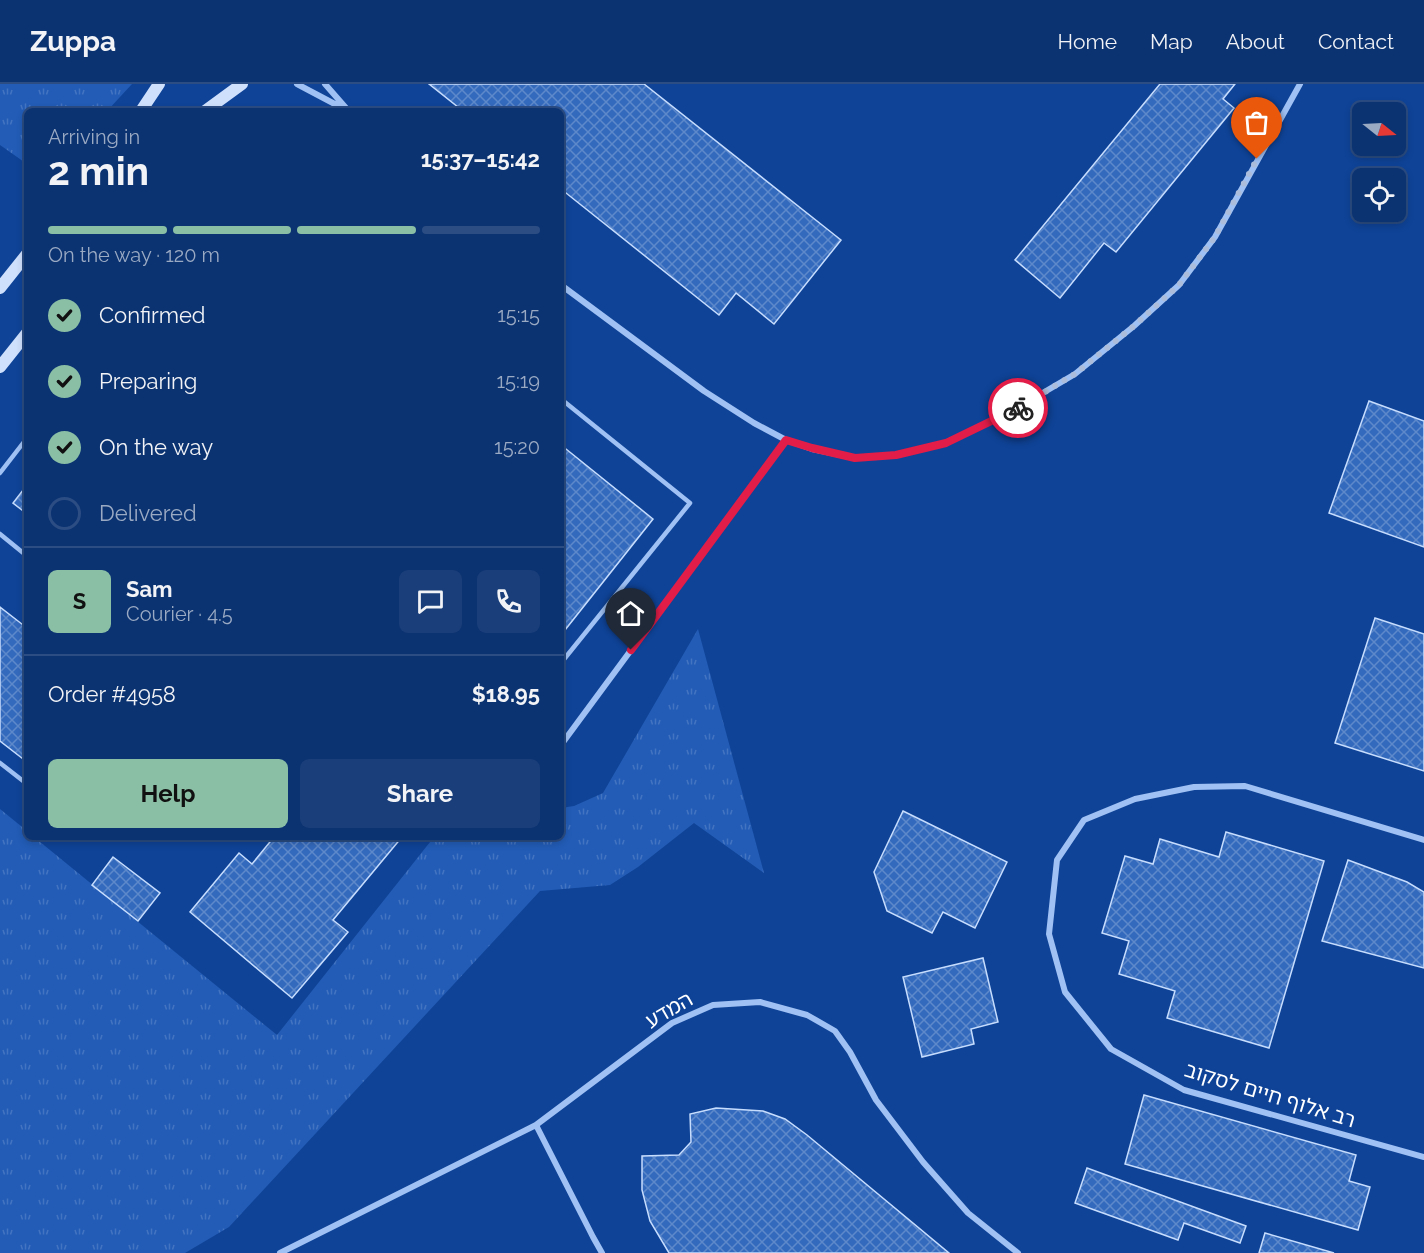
<!DOCTYPE html>
<html lang="en">
<head>
<meta charset="utf-8">
<style>
  :root { --surface:#0b3271; --page:#193e79; --text:#f1f3f6; --muted:#9aaac3; --line:#2b4d84; --accent:#8abfa5 }
  body { margin:0; font-family:Raleway,"Noto Sans Hebrew",sans-serif; background:var(--page); color:var(--text); height:100vh; display:flex; flex-direction:column; font-size:22px; white-space:nowrap }
  * { box-sizing:border-box; margin:0 }
  p { font-size:20px; color:var(--muted) }
  .icon { flex:none; width:33px; height:33px; fill:none; stroke:currentColor; stroke-width:2; stroke-linecap:round; stroke-linejoin:round }
  .map { position:relative; flex:1; overflow:hidden }
  .sheet { position:absolute; left:24px; top:24px; width:540px; height:732px; display:flex; flex-direction:column; background:var(--surface); border-radius:9px; box-shadow:0 3px 9px #0003,0 0 0 2px var(--line) }
  .sheet>* { flex:none }
  .needle { width:39px; rotate:108deg }
  .tools { position:absolute; left:1352px; top:18px; display:grid; gap:12px }
  .tools a { display:grid; place-items:center; width:54px; height:54px; border-radius:9px; background:var(--surface); box-shadow:0 3px 9px #0003,0 0 0 2px var(--line); font-size:30px }
  .pin { position:absolute; display:grid; place-items:center; width:51px; height:51px; color:#fff; margin:-62px -26px; border-radius:50% 50% 50% 0; rotate:-45deg; box-shadow:0 0 6px #0007 }
  .pin .icon { rotate:45deg }
  .courier { position:absolute; display:grid; place-items:center; width:60px; height:60px; margin:-30px; border:4px solid #e11d48; border-radius:50%; background:#fff; color:#222; box-shadow:0 2px 8px #0007 }
  .headline em { font-style:normal; font-weight:700 }
  .headline div { display:flex; flex-direction:column-reverse }
  .headline { display:flex; align-items:center; justify-content:space-between; height:102px; padding:0 24px }
  h1 { font-size:39px; font-weight:700; line-height:45px }
  .bar { display:grid; grid-template-columns:repeat(4,1fr); gap:9px 6px; align-content:center; height:72px; padding:0 24px }
  .bar i { height:8px; border-radius:4px; background:var(--line) }
  .bar .selected { background:var(--accent) }
  .bar p { grid-column:span 4 }
  .line { display:flex; align-items:center; gap:15px; padding:0 24px; border-top:2px solid var(--line) }
  .line div { flex:1 }
  .round { display:grid; place-items:center; flex:none; width:63px; height:63px; border-radius:9px; background:var(--page) }
  ol { padding:0 24px; list-style:none }
  li { display:flex; align-items:center; gap:18px; height:66px }
  li p { margin-inline-start:auto }
  li .icon { padding:6px; border-radius:50%; background:var(--accent); color:#111; stroke-width:4 }
  li:last-child { color:var(--muted) }
  li i { width:33px; height:33px; border:3px solid var(--line); border-radius:50% }
  .action { display:flex; gap:12px; margin-top:auto; padding:12px 24px }
  .action a { flex:1; height:69px; border-radius:9px; background:var(--accent); color:#111; font-size:24px; font-weight:700; line-height:69px; text-align:center }
  .action a+a { background:var(--page); color:var(--text) }
  header { display:flex; align-items:center; gap:36px; box-sizing:border-box; height:84px; padding:0 30px; background:var(--surface); border-bottom:2px solid var(--line) }
  header strong { font-size:28px }
  nav { display:flex; gap:33px; margin-inline-start:auto; font-size:21px }
  .map>svg:first-child { display:block }
  .grass { fill:url(#grass-tufts) }
  .building { fill:url(#building-cross-hatch); stroke:#c7ddfe; stroke-width:1.5 }
  .lines { fill:none; stroke-linecap:round; stroke-linejoin:round }
  .lane { stroke:#9fc1f4; stroke-width:4.5 }
  .street { stroke:#9fc1f4; stroke-width:6 }
  .secondary { stroke:#cfe0fd; stroke-width:12 }
  .done { stroke:#abbddb; stroke-width:6; stroke-dasharray:0 10.8 }
  .route { stroke:#e11d48; stroke-width:8 }
  .labels { text-anchor:middle; stroke-width:4.5; stroke-linejoin:round; paint-order:stroke }
  .street-label { font-size:21px; fill:#fff; stroke:#0f4397 }
</style>
</head>
<body>
<header>
<strong>Zuppa</strong>
<nav><a>Home</a><a>Map</a><a>About</a><a>Contact</a></nav>
</header>
<div class="map">
<svg width="1424" height="1169" viewBox="0 0 1424 1169">
  <defs>
    <pattern id="grass-tufts" width="24" height="20" patternUnits="userSpaceOnUse" patternTransform="scale(1.5)"><rect width="24" height="20" fill="#225cb6"/><path d="M3 7l-1-3M5 7V3M7 7l1-3M15 17l-1-3M17 17v-4M19 17l1-3" fill="none" stroke="#4374c1"/></pattern>
    <pattern id="building-cross-hatch" width="8" height="8" patternUnits="userSpaceOnUse" patternTransform="scale(1.5)"><rect width="8" height="8" fill="#346abd"/><path d="M0 0l8 8M0 8l8-8" fill="none" stroke="#5d88ca"/></pattern>
  </defs>
  <rect width="100%" height="100%" fill="#0f4397"/>
  <!-- grass -->
  <path class="grass" d="M0,0H132L107,27H27V80L0,61Z
    M698,545L764,789L694,739L638,783L610,801L540,807L229,1143L185,1169H0V725L27,747V753H34L277,951L434,753H561V724L574,722L603,709Z"/>
  <!-- building -->
  <path class="building" d="M429,0H644L841,156L774,240L736,209L719,231L561,105V27H463Z
    M1160,0H1235L1223,15L1234,24L1116,168L1104,159L1060,214L1015,176Z
    M1369,317L1424,337V463L1329,429Z
    M561,361L653,435L561,551Z
    M27,401V430L13,419Z
    M0,523L27,544V678L0,657Z
    M1375,534L1424,550V687L1335,659Z
    M903,727L1007,778L975,844L943,828L932,849L887,827L874,788Z
    M1226,748L1324,777L1269,964L1167,934L1175,907L1119,890L1129,857L1102,849L1125,772L1153,780L1160,755L1219,773Z
    M274,753H402L333,836L348,848L292,914L190,828L239,769L252,780Z
    M113,773L160,809L138,837L92,801Z
    M1348,776L1407,798L1424,808V884L1322,857Z
    M983,874L998,938L971,945L974,960L922,973L903,893Z
    M1144,1011L1356,1071L1349,1097L1370,1103L1358,1146L1125,1080Z
    M716,1024L763,1027L785,1035L807,1051L949,1169H669L650,1137L642,1106V1072L679,1071L691,1058L690,1030Z
    M1087,1084L1246,1142L1240,1159L1184,1139L1178,1156L1075,1119Z
    M1265,1149L1334,1169H1259Z"/>
  <g class="lines">
    <!-- lane -->
    <path class="lane" d="M561,315L690,419L561,579
      M0,389L27,354
      M0,450L27,472
      M0,679L27,700"/>
    <!-- street -->
    <path class="street" d="M297,0L348,27
      M325,0L346,24
      M561,201L704,307L754,339L786,356L812,365L855,374L896,371L946,359L1012,327L1075,290L1134,242L1179,201L1215,153L1300,0
      M561,661L786,356
      M1424,756L1245,702L1194,703L1135,715L1084,736L1057,776L1049,850L1065,908L1111,965L1184,1006L1424,1073
      M536,1041L593,1153L602,1169
      M280,1169L536,1041L672,939L713,921L760,918L807,931L835,947L850,968L876,1016L923,1078L968,1129L1018,1169"/>
    <!-- secondary -->
    <path class="secondary" d="M141,27L159,0
      M205,27L242,0
      M0,204L27,170
      M0,283L27,249"/>
  </g>
  <g class="lines">
    <!-- done -->
    <path class="done" d="M1018,324L1075,290L1134,242L1179,201L1215,153L1257,75"/>
    <!-- route -->
    <path class="route" d="M631,566L786,356L812,364L855,374L896,371L946,359L1018,324"/>
  </g>
  <g class="labels">
    <!-- street labels -->
    <g class="street-label">
      <text transform="translate(669 926) rotate(-30)" y="7">המדע</text>
      <text transform="translate(1270 1011) rotate(17)" y="7">רב אלוף חיים לסקוב</text>
    </g>
  </g>
</svg>
<div class="tools">
<a><svg class="needle" viewBox="-14 -14 28 28"><path d="M0-13l5 13h-10z" fill="#e53935"/><path d="M0 13l5-13h-10z" fill="#9aaac3"/></svg></a>
<a><svg class="icon" aria-label="locate" viewBox="0 0 24 24"><circle cx="12" cy="12" r="6"/><path d="M12 2v4M12 18v4M2 12h4M18 12h4"/></svg></a>
</div>
<div class="pin" style="left:1257px;top:75px;background:#ea580c"><svg class="icon" aria-label="bag" viewBox="0 0 24 24"><path d="M5 8h14l-1 12H6zM9 8a3 3 0 0 1 6 0"/></svg></div>
<div class="pin" style="left:631px;top:566px;background:#1f2937"><svg class="icon" aria-label="home" viewBox="0 0 24 24"><path d="M3 11l9-7 9 7M6 9v11h12V9"/></svg></div>
<div class="courier" style="left:1018px;top:324px"><svg class="icon" aria-label="bike" viewBox="0 0 24 24"><circle cx="6" cy="16" r="4"/><circle cx="18" cy="16" r="4"/><path d="M6 16l4-8h5l3 8M10 8l3 8H6M13 5h3"/></svg></div>
<section class="sheet">
<div class="headline"><div><h1>2 min</h1><p>Arriving in</p></div><em>15:37–15:42</em></div>
<div class="bar"><i class="selected"></i><i class="selected"></i><i class="selected"></i><i></i><p>On the way · 120 m</p></div>
<ol>
<li><svg class="icon" aria-label="check" viewBox="0 0 24 24"><path d="M5 12l5 5 9-10"/></svg>Confirmed<p>15:15</p></li>
<li><svg class="icon" aria-label="check" viewBox="0 0 24 24"><path d="M5 12l5 5 9-10"/></svg>Preparing<p>15:19</p></li>
<li><svg class="icon" aria-label="check" viewBox="0 0 24 24"><path d="M5 12l5 5 9-10"/></svg>On the way<p>15:20</p></li>
<li><i></i>Delivered</li>
</ol>
<div class="line" style="height:108px"><b class="round" style="background:var(--accent);color:#111">S</b><div><b>Sam</b><p>Courier · 4.5</p></div><a class="round"><svg class="icon" aria-label="chat" viewBox="0 0 24 24"><path d="M4 5h16v11H9l-5 4z"/></svg></a><a class="round"><svg class="icon" aria-label="phone" viewBox="0 0 24 24"><path d="M5 4h4l2 5-3 2q2 4 5 5l2-3 5 2v4C11 20 4 13 5 4z"/></svg></a></div>
<div class="line" style="height:78px"><div>Order #4958</div><b>$18.95</b></div>
<div class="action"><a>Help</a><a>Share</a></div>
</section>
</div>
</body>
</html>
